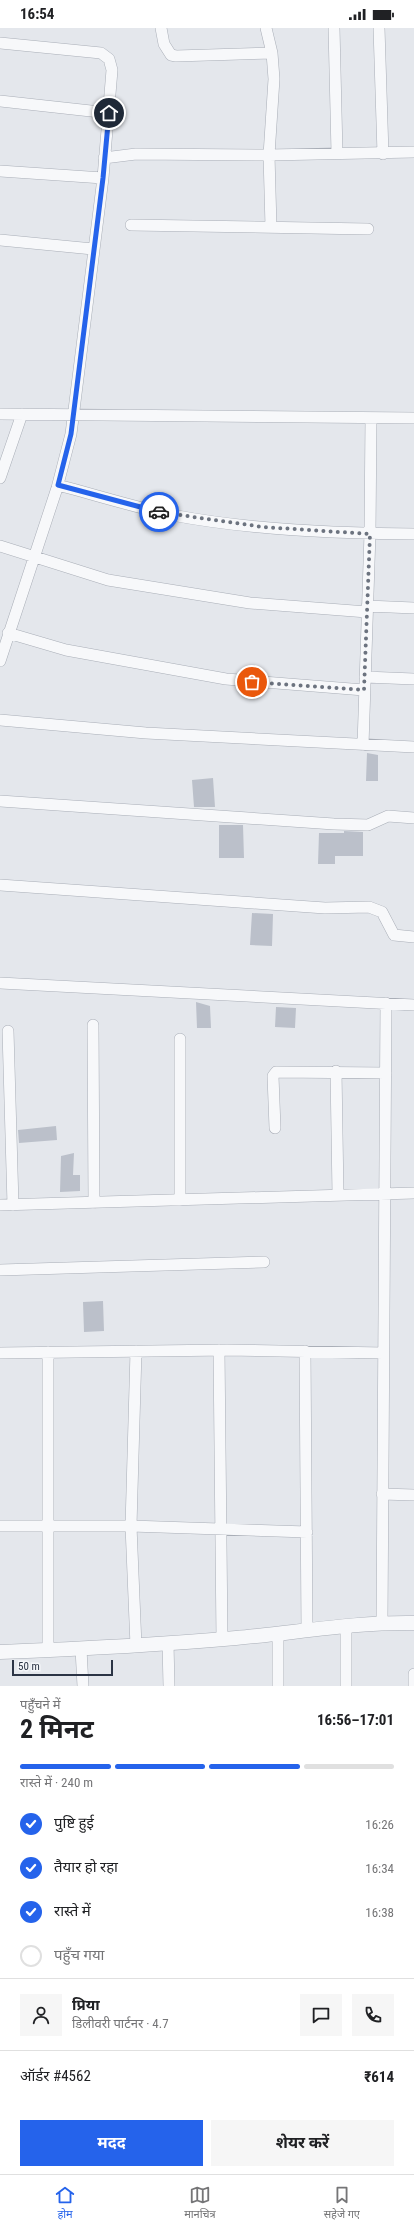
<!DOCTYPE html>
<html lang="hi">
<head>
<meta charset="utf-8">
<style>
  :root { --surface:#fff; --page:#f6f6f6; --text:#202124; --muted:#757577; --line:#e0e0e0; --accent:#2563eb }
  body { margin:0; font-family:"Roboto Condensed","Noto Sans Devanagari",sans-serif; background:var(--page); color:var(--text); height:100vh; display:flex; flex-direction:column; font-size:15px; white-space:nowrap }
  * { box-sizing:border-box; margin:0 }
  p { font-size:13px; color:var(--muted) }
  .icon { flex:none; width:22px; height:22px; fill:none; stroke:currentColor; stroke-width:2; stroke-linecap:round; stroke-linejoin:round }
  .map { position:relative; height:1658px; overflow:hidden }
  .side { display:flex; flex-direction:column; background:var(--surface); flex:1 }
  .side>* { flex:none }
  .scale { position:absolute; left:12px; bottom:10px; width:101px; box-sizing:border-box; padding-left:4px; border:2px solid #2b3445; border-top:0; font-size:11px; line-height:14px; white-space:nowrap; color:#2b3445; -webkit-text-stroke:3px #f4f6f9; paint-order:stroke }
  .pin { position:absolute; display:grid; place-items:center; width:34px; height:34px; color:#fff; margin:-17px; border:2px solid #fff; border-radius:50%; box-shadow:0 1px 4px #0007 }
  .courier { position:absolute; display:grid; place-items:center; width:40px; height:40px; margin:-20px; border:3px solid #2563eb; border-radius:50%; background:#fff; color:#222; box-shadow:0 1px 5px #0007 }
  .headline em { font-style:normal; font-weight:700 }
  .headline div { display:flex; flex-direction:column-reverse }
  .headline { display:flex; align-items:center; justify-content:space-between; height:68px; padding:0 20px }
  h1 { font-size:26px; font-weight:700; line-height:30px }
  .bar { display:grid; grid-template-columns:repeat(4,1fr); gap:6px 4px; align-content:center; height:48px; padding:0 20px }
  .bar i { height:5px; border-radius:3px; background:var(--line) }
  .bar .current { background:var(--accent) }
  .bar p { grid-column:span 4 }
  .line { display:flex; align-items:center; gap:10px; padding:0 20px; border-top:1px solid var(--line) }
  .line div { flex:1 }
  .round { display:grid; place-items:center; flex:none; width:42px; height:42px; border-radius:0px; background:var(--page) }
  ol { padding:0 20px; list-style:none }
  li { display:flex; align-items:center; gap:12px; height:44px }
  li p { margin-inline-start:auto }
  li .icon { padding:4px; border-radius:50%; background:var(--accent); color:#fff; stroke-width:4 }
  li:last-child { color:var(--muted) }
  li i { width:22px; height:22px; border:2px solid var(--line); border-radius:50% }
  .button { display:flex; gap:8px; margin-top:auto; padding:8px 20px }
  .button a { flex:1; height:46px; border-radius:0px; background:var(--accent); color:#fff; font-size:16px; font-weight:700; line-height:46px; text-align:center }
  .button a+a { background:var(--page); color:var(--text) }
  .status { display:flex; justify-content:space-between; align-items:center; height:28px; padding:0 20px; background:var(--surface); direction:ltr }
  .status svg { height:11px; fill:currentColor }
  .tabs { display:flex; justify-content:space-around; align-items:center; height:56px; border-top:1px solid var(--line); background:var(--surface); font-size:11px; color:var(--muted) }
  .tabs a { display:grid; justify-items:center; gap:2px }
  .tabs .current { color:var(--accent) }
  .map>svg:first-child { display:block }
  .building { fill:#bbc0ca }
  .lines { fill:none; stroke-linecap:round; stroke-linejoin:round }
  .minor-casing { stroke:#a9aeb7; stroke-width:12 }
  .tertiary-casing { stroke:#a9aeb7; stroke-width:15 }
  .minor { stroke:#f7f8fa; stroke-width:11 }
  .tertiary { stroke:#f7f8fa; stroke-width:14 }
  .done { stroke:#6c737f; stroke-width:4; stroke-dasharray:0 7.2 }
  .route { stroke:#2563eb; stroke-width:5 }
</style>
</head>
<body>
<div class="status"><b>16:54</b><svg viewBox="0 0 49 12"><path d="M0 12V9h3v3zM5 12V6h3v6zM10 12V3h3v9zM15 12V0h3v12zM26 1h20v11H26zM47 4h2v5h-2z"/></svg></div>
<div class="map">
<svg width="414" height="1658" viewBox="0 0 414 1658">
  <rect width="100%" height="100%" fill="#e4e7ec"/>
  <!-- building -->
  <path class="building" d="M367,725L378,727V753H366Z
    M213,750L215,779H194L192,752Z
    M219,797H243L244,830H219Z
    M344,803L363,804V828H335V836H318L319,805H344Z
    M252,885L273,886L272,918L250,917Z
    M196,974L210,978L211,1000H197Z
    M276,979L296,980L295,1000L275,999Z
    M56,1098L57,1112L19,1115L18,1102Z
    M74,1125L73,1147H80V1163L60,1164L61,1128Z
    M103,1273L104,1303L84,1304L83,1274Z"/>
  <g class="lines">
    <defs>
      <path id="minor" d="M161,0L164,16L171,27L176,28L272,25L274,51L269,127L271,199
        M266,0L272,25
        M334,0L337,125
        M379,0L383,126
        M0,15L101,25L109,31L112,42L103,150L71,406L57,460L0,633
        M0,73L109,85
        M104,130L136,126L269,127L414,124
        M0,143L103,150
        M131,197L368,201
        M0,212L93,221
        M0,386L414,390
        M0,450L22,386
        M58,457C96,467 134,479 172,487C251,502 334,505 414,506
        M0,518L108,552L250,575L367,584
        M367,578L414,580
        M8,605L66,622L226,651L364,662
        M365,649L414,651
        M0,692L146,705L414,719
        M363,717L370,505L371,390
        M0,773L334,796L368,797L388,788L414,790
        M0,857L325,880L369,879L382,884L394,907L414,909
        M0,955L414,977
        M93,997L94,1175
        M8,1003L13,1177
        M336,1043L338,1167
        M275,1100L273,1048L276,1044L386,1045
        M180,1172V1011
        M0,1177L414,1165
        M0,1242L264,1234
        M219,1322L222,1611
        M305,1323L307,1603
        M0,1325L227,1322L383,1325
        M382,1466L414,1467
        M0,1498H131L307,1504
        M382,1594L386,975
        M168,1615L169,1658
        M136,1618L131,1498L136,1323
        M81,1621L83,1658
        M48,1622V1324
        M278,1658V1606
        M346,1658V1598
        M414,1658V1646"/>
      <path id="tertiary" d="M0,1624C79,1621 157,1617 236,1610C295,1605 354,1594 414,1595"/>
    </defs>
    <!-- minor casing -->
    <use href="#minor" class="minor-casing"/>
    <!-- tertiary casing -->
    <use href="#tertiary" class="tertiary-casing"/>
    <!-- minor -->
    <use href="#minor" class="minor"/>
    <!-- tertiary -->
    <use href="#tertiary" class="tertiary"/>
  </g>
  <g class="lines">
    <!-- done -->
    <path class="done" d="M159,484L263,499L370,506L364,662L252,654"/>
    <!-- route -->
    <path class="route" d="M109,85L103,150L71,406L58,457L159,484"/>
  </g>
</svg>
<div class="scale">50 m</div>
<div class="pin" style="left:252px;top:654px;background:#ea580c"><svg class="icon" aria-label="bag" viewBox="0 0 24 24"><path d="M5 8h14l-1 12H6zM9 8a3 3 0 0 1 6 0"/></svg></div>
<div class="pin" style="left:109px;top:85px;background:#1f2937"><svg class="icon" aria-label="home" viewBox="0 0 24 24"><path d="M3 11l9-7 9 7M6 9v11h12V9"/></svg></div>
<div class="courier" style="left:159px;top:484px"><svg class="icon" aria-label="car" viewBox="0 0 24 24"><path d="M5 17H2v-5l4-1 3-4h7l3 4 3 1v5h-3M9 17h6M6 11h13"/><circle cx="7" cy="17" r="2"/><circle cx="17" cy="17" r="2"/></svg></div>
</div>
<section class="side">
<div class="headline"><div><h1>2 मिनट</h1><p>पहुँचने में</p></div><em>16:56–17:01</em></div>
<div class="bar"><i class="current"></i><i class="current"></i><i class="current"></i><i></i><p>रास्ते में · 240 m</p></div>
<ol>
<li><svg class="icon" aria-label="check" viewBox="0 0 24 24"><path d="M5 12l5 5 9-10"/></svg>पुष्टि हुई<p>16:26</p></li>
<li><svg class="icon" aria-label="check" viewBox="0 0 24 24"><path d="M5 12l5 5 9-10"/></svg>तैयार हो रहा<p>16:34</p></li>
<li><svg class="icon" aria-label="check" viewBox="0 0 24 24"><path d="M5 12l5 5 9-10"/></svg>रास्ते में<p>16:38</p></li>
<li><i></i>पहुँच गया</li>
</ol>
<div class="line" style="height:72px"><a class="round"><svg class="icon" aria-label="person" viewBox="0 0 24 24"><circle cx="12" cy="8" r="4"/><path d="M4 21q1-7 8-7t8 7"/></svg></a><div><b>प्रिया</b><p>डिलीवरी पार्टनर · 4.7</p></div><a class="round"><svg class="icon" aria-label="chat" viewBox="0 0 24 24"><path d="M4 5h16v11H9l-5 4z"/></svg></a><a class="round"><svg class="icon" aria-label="phone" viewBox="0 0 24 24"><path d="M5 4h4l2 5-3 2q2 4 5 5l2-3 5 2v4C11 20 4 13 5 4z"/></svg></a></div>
<div class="line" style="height:52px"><div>ऑर्डर #4562</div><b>₹614</b></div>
<div class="button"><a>मदद</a><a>शेयर करें</a></div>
</section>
<nav class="tabs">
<a class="current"><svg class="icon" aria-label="home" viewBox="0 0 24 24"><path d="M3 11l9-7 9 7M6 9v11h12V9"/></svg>होम</a>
<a><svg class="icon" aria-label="map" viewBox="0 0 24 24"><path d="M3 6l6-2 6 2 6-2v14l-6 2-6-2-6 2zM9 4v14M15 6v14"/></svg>मानचित्र</a>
<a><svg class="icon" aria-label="saved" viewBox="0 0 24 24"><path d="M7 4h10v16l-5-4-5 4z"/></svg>सहेजे गए</a>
</nav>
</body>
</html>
